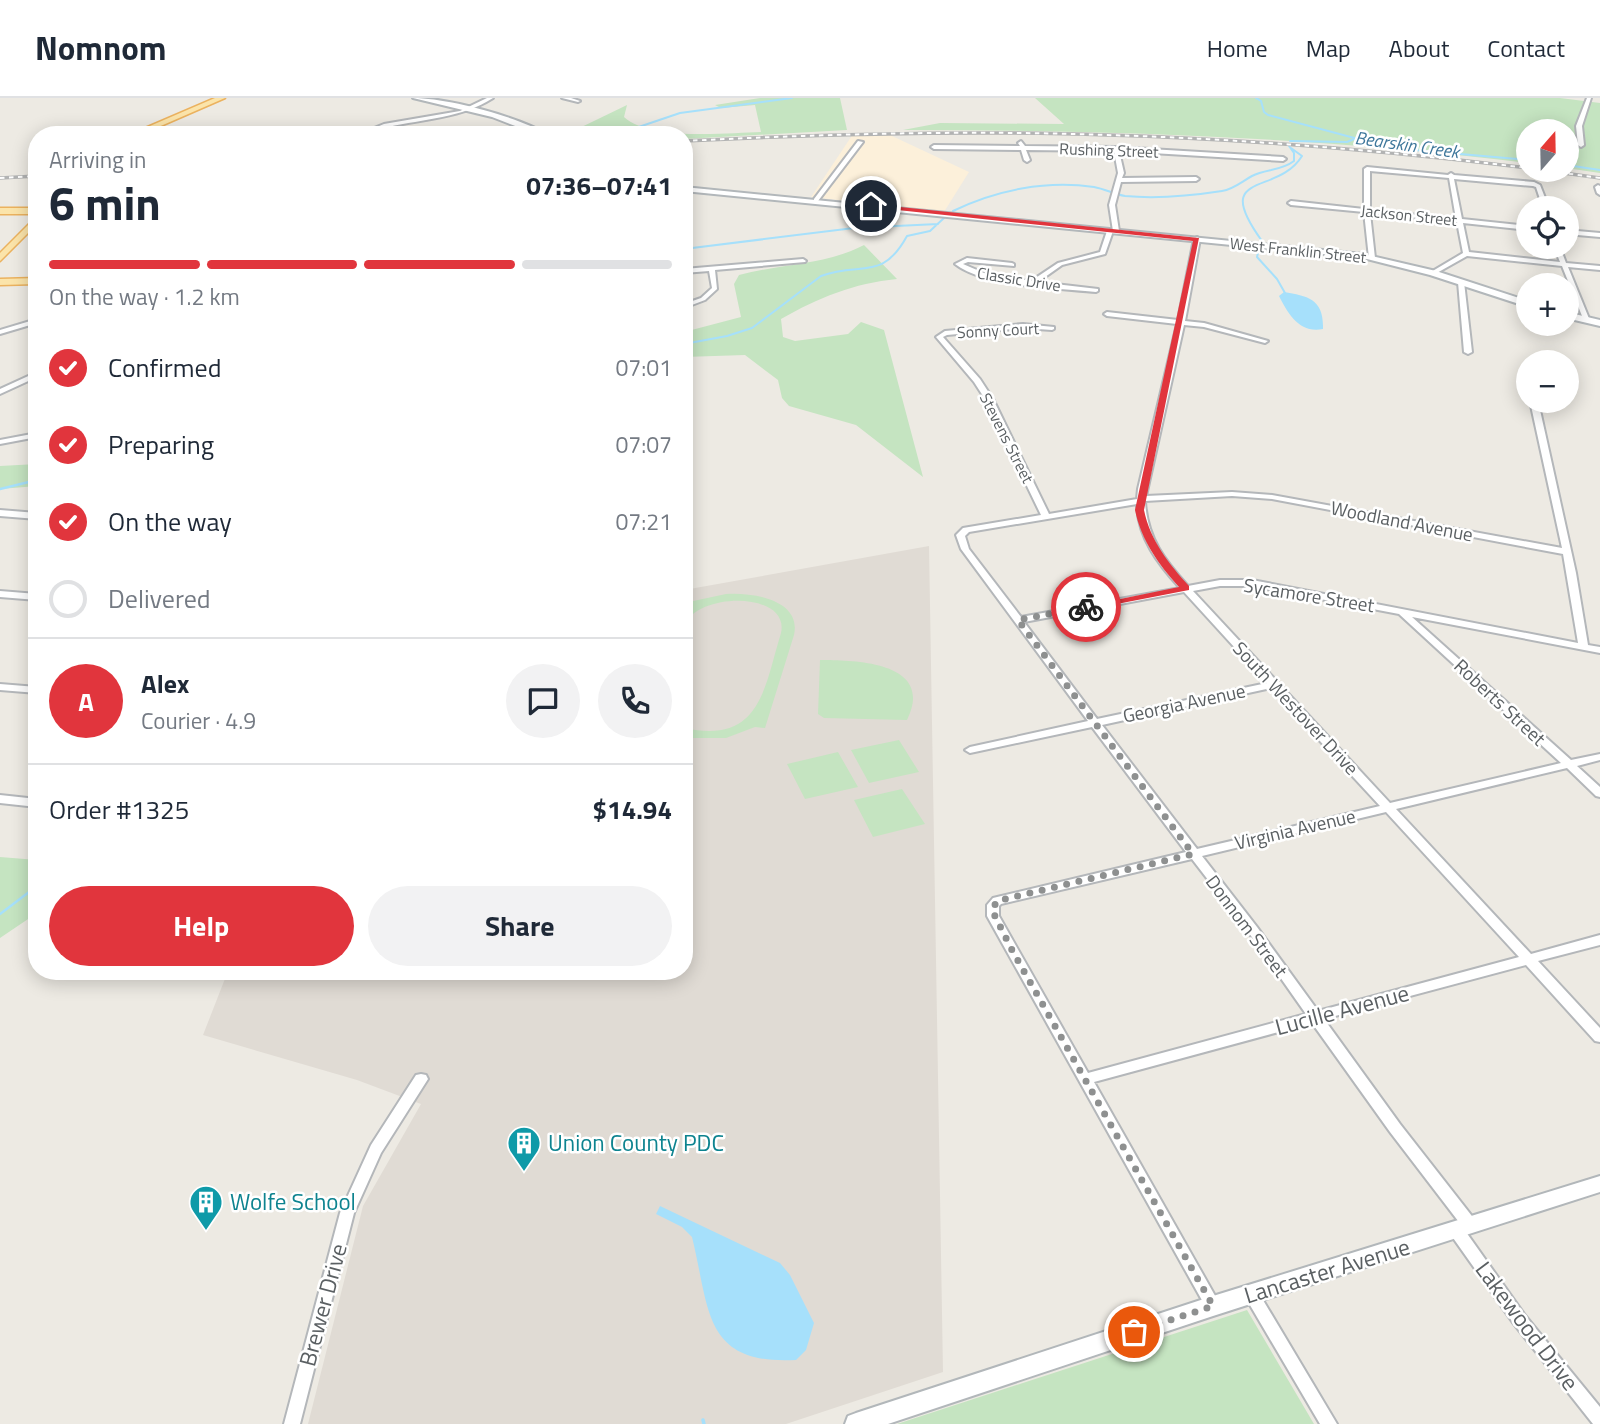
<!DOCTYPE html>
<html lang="en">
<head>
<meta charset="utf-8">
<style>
  :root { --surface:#fff; --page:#f2f2f3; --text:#1f2937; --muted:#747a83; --line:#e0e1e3; --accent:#e1353d }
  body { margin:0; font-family:"Titillium Web",sans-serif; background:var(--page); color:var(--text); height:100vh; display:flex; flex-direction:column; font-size:26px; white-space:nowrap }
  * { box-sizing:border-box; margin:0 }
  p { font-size:23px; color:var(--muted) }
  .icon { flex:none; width:38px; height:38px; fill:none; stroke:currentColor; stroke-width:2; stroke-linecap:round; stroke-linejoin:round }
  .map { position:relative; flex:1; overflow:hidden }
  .side { position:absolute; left:28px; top:28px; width:665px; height:854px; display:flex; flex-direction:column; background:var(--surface); border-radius:28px; box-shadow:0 4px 18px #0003 }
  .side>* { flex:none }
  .needle { width:46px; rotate:20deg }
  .controls { position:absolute; left:1516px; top:21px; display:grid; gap:14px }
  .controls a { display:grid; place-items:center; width:63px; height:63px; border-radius:50%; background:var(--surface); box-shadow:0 4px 18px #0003; font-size:35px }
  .pin { position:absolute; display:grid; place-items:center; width:60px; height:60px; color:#fff; margin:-30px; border:4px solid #fff; border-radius:50%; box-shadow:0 2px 7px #0007 }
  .courier { position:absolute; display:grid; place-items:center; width:70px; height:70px; margin:-35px; border:5px solid #e1353d; border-radius:50%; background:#fff; color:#222; box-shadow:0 2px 9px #0007 }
  .summary em { font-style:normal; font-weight:700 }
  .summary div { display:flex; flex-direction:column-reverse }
  .summary { display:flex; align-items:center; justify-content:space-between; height:119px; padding:0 21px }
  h1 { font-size:46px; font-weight:700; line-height:52px }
  .bar { display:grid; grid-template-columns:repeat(4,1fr); gap:10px 7px; align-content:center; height:84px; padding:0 21px }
  .bar i { height:9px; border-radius:5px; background:var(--line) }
  .bar .selected { background:var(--accent) }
  .bar p { grid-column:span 4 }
  .line { display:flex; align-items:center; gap:18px; padding:0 21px; border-top:2px solid var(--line) }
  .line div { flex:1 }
  .round { display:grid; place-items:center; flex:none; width:74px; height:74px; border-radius:37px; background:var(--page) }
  ol { padding:0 21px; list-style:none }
  li { display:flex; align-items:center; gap:21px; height:77px }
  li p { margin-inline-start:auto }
  li .icon { padding:7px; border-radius:50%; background:var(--accent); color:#fff; stroke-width:4 }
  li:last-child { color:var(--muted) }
  li i { width:38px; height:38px; border:4px solid var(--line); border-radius:50% }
  .primary-button { display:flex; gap:14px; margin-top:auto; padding:14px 21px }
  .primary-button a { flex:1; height:80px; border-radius:42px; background:var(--accent); color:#fff; font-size:28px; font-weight:700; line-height:80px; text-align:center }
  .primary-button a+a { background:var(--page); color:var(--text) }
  header { display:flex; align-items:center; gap:42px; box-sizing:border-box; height:98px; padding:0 35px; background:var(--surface); border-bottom:2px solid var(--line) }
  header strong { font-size:33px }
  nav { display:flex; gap:38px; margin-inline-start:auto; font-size:24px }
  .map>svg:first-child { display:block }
  .commercial { fill:#fcf0da }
  .education { fill:#e0dbd4 }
  .green { fill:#c5e4c1 }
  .water { fill:#a6e0fb }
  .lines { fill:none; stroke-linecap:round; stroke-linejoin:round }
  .stream-far2 { stroke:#a6e0fb; stroke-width:2 }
  .stream-far1 { stroke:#a6e0fb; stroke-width:2.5 }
  .stream { stroke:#a6e0fb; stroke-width:3.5 }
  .street-casing { stroke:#b4b7ba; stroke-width:4 }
  .secondary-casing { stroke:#b2b7ba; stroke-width:4 }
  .primary-casing { stroke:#ebb25f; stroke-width:3 }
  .street { fill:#fff; fill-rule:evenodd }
  .secondary { fill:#fff; fill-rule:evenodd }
  .primary { fill:#fbe4aa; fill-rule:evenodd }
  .rail-casing { stroke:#b2b3b3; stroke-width:3.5 }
  .rail { stroke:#fff; stroke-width:2; stroke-dasharray:4.5; stroke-linecap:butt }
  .route { fill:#e1353d }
  .done { stroke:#8e9090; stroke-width:7; stroke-dasharray:0 12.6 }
  .labels { text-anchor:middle; stroke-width:5; stroke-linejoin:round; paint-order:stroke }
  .far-street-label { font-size:16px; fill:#5b6063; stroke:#fff }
  .far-water-label { font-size:18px; font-style:italic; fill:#3e779b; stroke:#fff }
  .street-label { font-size:19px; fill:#5b6063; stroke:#fff }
  .near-street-label { font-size:23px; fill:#5b6063; stroke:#fff }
  .near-culture-label { font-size:23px; fill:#0d838f; stroke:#fff; text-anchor:start }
</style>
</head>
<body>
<header>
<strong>Nomnom</strong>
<nav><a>Home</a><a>Map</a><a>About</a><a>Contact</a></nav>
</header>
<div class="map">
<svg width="1600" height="1326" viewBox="0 0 1600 1326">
  <rect width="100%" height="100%" fill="#edeae3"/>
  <!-- commercial -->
  <path class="commercial" d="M893,35L892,38L969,74L944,114L811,99L853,36Z"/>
  <!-- education -->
  <path class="education" d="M929,448L943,1274L786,1326H308L363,1108L421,1006L357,982L203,937L228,873H684V492Z"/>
  <!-- green -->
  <path class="green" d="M760,0H840L847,32L684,41V37H565L627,7L624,19C650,43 726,35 761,34L755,7L721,10L715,7Z
    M1035,0H1560L1600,5V75L1566,70V33H1528V65C1320,39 1112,32 903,32L940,25L1064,26Z
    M864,147L897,181C854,185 818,200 781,221L783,239L795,243L848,236L861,224L884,232L923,379L856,327L789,308L782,300L778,282L745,257L684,259V234L741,219L734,186L739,177C780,166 826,167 864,147Z
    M37,366V388L0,391V368Z
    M726,496C750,494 802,501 794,537L765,630L755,629L726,640H684V630C761,647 764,590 781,535C790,494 700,493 684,527V505Z
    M820,562C859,562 935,565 907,622L824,620L818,616Z
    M899,642L919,674L869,685L851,652Z
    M838,654L858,689L805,701L787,666Z
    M902,691L925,726L873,739L854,702Z
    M0,759L37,762V815L0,840Z
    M1247,1212L1314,1326H897Z"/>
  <!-- water -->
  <path class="water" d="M1284,194C1308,198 1324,201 1323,231C1300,236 1288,216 1279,198Z
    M660,1108L780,1165L790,1177L814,1225L806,1252L796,1262C703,1267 710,1212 692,1139L682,1129L656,1116Z"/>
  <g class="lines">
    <!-- stream-far2 -->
    <path class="stream-far2" d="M1256,0L1261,3L1264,14L1268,17L1392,50L1528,62
      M615,37L680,15L792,0
      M1290,43L1347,44L1354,41
      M1566,67L1600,72
      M953,113C996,92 1046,82 1094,89C1105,91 1114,96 1125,98C1157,101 1190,98 1222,93C1234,91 1241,84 1252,78C1266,71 1281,73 1294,63V55L1289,48
      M1262,143C1210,71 1277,99 1302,58L1291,50
      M684,151L854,130L938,126
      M1259,151L1257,159L1277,181L1285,195
      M684,246L727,238L752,230L821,178C861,163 882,184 907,138L930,133L944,120"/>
    <!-- stream-far1 -->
    <path class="stream-far1" d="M0,391L37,382
      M0,816L37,788"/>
    <!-- stream -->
    <path class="stream" d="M703,1322L704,1326"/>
    <defs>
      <path id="street" d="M487,0H493C462,20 424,21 388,29C377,31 368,37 357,37L384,26L460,13Z
        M562,0H571L580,3L578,4Z
        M1587,0H1591L1582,28L1584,47L1581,49L1578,47L1576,28Z
        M858,43L863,44L818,103H814V101Z
        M1021,43L1025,48L1116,49L1283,59L1286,61L1283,63L1119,53L1124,75L1122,80L1196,79L1199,81L1196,83L1121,84L1115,107L1119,133L1116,135L1113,133L1109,107L1118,75L1114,53L1026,52L1030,62L1027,64L1024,62L1021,52L934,51L931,49L934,47L1020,48L1018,45Z
        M1367,69L1448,77L1451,75L1454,77L1534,84L1540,87L1549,110H1543L1536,89L1533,88L1454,81L1462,121L1528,128V132L1463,125L1469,154L1560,164L1554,149H1560L1566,165L1600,168V172L1568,169L1590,223L1589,224L1584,223L1562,168L1467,158L1435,176H1431V174L1463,155L1457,124L1370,115L1375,160L1372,162L1369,160L1364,114L1291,107L1288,105L1291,103L1364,111V71ZM1370,73L1449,80L1456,121L1370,112Z
        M1598,87L1600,88V97L1597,95L1595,89Z
        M1110,131L1113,133L1105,156L1062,167L1038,184L1098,191V193L1096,194C1059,190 984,189 955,166L967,160L1012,165L1014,166V168L968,164L963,166L984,175L1031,183L1058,165L1100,154L1107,133Z
        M1566,132L1600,135V139L1566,136Z
        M1197,139L1200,141L1185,223L1204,225L1268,243L1265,245L1204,229L1184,227L1146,398L1232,394L1272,397L1562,450L1530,303H1538L1576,475L1588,547L1600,549V555L1412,519L1571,662L1600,656V662L1577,668L1600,689V699L1596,698L1567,670L1396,711L1531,856L1600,837V847L1538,863L1600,930V944L1595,943L1526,867L1324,921L1400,1026L1475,1122L1477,1127L1475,1132L1470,1134L1465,1132L1390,1034L1312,925L1094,984L1218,1203L1221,1208L1218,1213L1213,1215L1208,1213L987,818V807L993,800L1186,754L1092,629L970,655L965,652L970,649L1088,623L961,451L956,437L963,430L1041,417L985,301L974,284L936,239L945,233L1023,226L1054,229V231L1052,232L1023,230L947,237L943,239L980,281L993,301L1049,416L1137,401L1138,391L1177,226L1107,218L1104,216L1107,214L1178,222L1194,141ZM1232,398L1272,401L1563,456L1578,545L1252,482H1220L1188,488C1165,463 1147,440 1145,403ZM1137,406C1138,440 1158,466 1180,490L1021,519L969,451L965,438L969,434ZM1220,488H1252L1399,516L1561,665L1390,705L1193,493ZM1184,494L1267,585L1097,621L1024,524ZM1271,590L1380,708L1197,751L1102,627ZM1386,714L1519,859L1318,913L1257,829L1202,758ZM1192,761L1249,835L1306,916L1088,975L999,818V808L1001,806Z
        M803,161L806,163L805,164L715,172L717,191L705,202L684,210V206L701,200L712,190L709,173L684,175V171Z
        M1461,182L1464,184L1472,254L1468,256L1464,254L1458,184Z
        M37,221V225L0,236V232Z
        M37,274V279L0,296V291Z
        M37,335V339L0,346V342Z
        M0,412L37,415V421L0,418Z
        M0,493L37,496V502L0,499Z
        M0,586L37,589V595L0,592Z
        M0,697L37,701V709L0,705Z
        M421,976L426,977L428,981L381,1055L354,1115L300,1326H284L340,1115L371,1047L416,977Z
        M1456,1125L1461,1127L1524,1216L1600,1309V1326H1593L1514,1226L1451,1137L1449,1132L1451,1127Z
        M1252,1190L1257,1192L1337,1326H1320L1247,1202L1244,1197L1247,1192Z"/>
      <path id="secondary" d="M413,0C449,0 518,19 549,37H539L492,19Z
        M684,89L1363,156L1436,173L1528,203V209L1430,177L1363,160L684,93Z
        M1566,214L1600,222V228L1566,220Z
        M1600,1078V1094L1213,1218L888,1326H845L848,1318L856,1315L1213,1198Z"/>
      <path id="primary" d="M215,0H225L140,37H129Z
        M0,110H37V116H0Z
        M37,118V126L0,163V155Z
        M37,180V186L0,187V181Z"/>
    </defs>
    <!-- street casing -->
    <use href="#street" class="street-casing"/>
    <!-- secondary casing -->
    <use href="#secondary" class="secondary-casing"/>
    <!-- primary casing -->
    <use href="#primary" class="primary-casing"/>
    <!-- street -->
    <use href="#street" class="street"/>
    <!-- secondary -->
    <use href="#secondary" class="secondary"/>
    <!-- primary -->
    <use href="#primary" class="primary"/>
    <defs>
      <path id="rail" d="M684,43C825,36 966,32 1107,37C1248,41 1388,53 1528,70
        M1542,72L1600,80
        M0,80L37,78"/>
    </defs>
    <!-- rail casing -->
    <use href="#rail" class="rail-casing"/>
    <!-- rail -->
    <use href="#rail" class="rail"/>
  </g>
  <!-- route -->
  <path class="route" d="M871,106L1199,140L1144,412C1150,442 1169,466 1189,488V492L1086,512L1081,509L1179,489C1159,467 1141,442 1135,412L1193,143L869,109Z"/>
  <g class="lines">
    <!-- done -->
    <path class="done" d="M1086,509L1018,522L1193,756L997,803L992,812L1012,852L1213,1208L1134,1234"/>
  </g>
  <!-- icons -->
  <defs>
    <symbol id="building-pin" viewBox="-11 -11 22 30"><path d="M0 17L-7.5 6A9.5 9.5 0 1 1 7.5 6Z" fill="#0f9aa8" stroke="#fff"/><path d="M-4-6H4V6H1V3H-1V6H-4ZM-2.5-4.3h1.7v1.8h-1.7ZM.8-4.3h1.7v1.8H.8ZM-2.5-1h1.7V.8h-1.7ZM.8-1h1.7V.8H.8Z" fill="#fff"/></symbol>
  </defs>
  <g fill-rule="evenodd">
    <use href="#building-pin" x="505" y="1026" width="38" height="52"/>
    <use href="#building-pin" x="187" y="1085" width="38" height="52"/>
  </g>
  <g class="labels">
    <!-- far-street labels -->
    <g class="far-street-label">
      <text transform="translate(1109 52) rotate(2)" y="6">Rushing Street</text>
      <text transform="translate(1409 117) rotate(6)" y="6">Jackson Street</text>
      <text transform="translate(1298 152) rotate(6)" y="6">West Franklin Street</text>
      <text transform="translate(1019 181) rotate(9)" y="6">Classic Drive</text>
      <text transform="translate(998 232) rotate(-3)" y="6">Sonny Court</text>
      <text transform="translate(1007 340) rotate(63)" y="6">Stevens Street</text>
    </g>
    <!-- far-water labels -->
    <g class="far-water-label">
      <text transform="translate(1407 47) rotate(8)" y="6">Bearskin Creek</text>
    </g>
    <!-- street labels -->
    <g class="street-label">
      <text transform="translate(1402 423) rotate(11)" y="7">Woodland Avenue</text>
      <text transform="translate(1309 497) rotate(9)" y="7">Sycamore Street</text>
      <text transform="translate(1500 604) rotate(43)" y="7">Roberts Street</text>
      <text transform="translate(1184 605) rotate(-12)" y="7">Georgia Avenue</text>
      <text transform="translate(1296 610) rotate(47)" y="7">South Westover Drive</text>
      <text transform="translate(1295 731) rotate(-13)" y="7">Virginia Avenue</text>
      <text transform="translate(1247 828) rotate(53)" y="7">Donnom Street</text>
    </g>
    <!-- near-street labels -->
    <g class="near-street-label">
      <text transform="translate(1342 912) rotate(-15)" y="8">Lucille Avenue</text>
      <text transform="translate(1327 1173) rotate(-17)" y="8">Lancaster Avenue</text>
      <text transform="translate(323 1207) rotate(-75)" y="8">Brewer Drive</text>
      <text transform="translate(1527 1228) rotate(53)" y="8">Lakewood Drive</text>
    </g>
    <!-- near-culture labels -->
    <g class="near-culture-label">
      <text x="548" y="1053">Union County PDC</text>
      <text x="230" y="1112">Wolfe School</text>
    </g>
  </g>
</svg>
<div class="controls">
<a><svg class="needle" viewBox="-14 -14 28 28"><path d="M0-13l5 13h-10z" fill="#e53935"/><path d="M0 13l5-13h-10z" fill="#747a83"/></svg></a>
<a><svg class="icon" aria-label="locate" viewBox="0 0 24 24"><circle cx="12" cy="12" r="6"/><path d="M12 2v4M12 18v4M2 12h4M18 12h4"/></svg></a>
<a>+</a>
<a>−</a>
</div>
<div class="pin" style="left:1134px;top:1234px;background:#ea580c"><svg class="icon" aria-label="bag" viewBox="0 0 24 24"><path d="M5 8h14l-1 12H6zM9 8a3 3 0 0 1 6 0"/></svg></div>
<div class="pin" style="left:871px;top:108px;background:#1f2937"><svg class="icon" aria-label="home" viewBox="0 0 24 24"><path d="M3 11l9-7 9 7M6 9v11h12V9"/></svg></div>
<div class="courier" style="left:1086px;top:509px"><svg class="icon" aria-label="bike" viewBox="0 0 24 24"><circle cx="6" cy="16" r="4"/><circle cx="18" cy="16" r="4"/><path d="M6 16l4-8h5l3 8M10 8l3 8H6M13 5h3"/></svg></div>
<section class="side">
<div class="summary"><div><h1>6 min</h1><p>Arriving in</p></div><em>07:36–07:41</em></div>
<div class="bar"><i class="selected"></i><i class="selected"></i><i class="selected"></i><i></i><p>On the way · 1.2 km</p></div>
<ol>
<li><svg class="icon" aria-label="check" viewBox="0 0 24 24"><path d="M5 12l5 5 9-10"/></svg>Confirmed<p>07:01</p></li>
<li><svg class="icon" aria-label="check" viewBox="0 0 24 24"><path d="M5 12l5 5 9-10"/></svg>Preparing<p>07:07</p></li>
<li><svg class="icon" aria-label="check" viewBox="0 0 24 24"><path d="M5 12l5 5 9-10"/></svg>On the way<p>07:21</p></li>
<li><i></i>Delivered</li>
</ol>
<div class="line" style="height:126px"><b class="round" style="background:var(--accent);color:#fff">A</b><div><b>Alex</b><p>Courier · 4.9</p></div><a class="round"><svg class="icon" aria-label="chat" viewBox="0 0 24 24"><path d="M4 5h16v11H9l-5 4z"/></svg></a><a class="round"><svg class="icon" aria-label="phone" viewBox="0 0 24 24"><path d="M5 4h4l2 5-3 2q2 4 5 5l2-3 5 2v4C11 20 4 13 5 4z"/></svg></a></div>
<div class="line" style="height:91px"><div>Order #1325</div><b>$14.94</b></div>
<div class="primary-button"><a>Help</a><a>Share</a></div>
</section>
</div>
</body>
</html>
